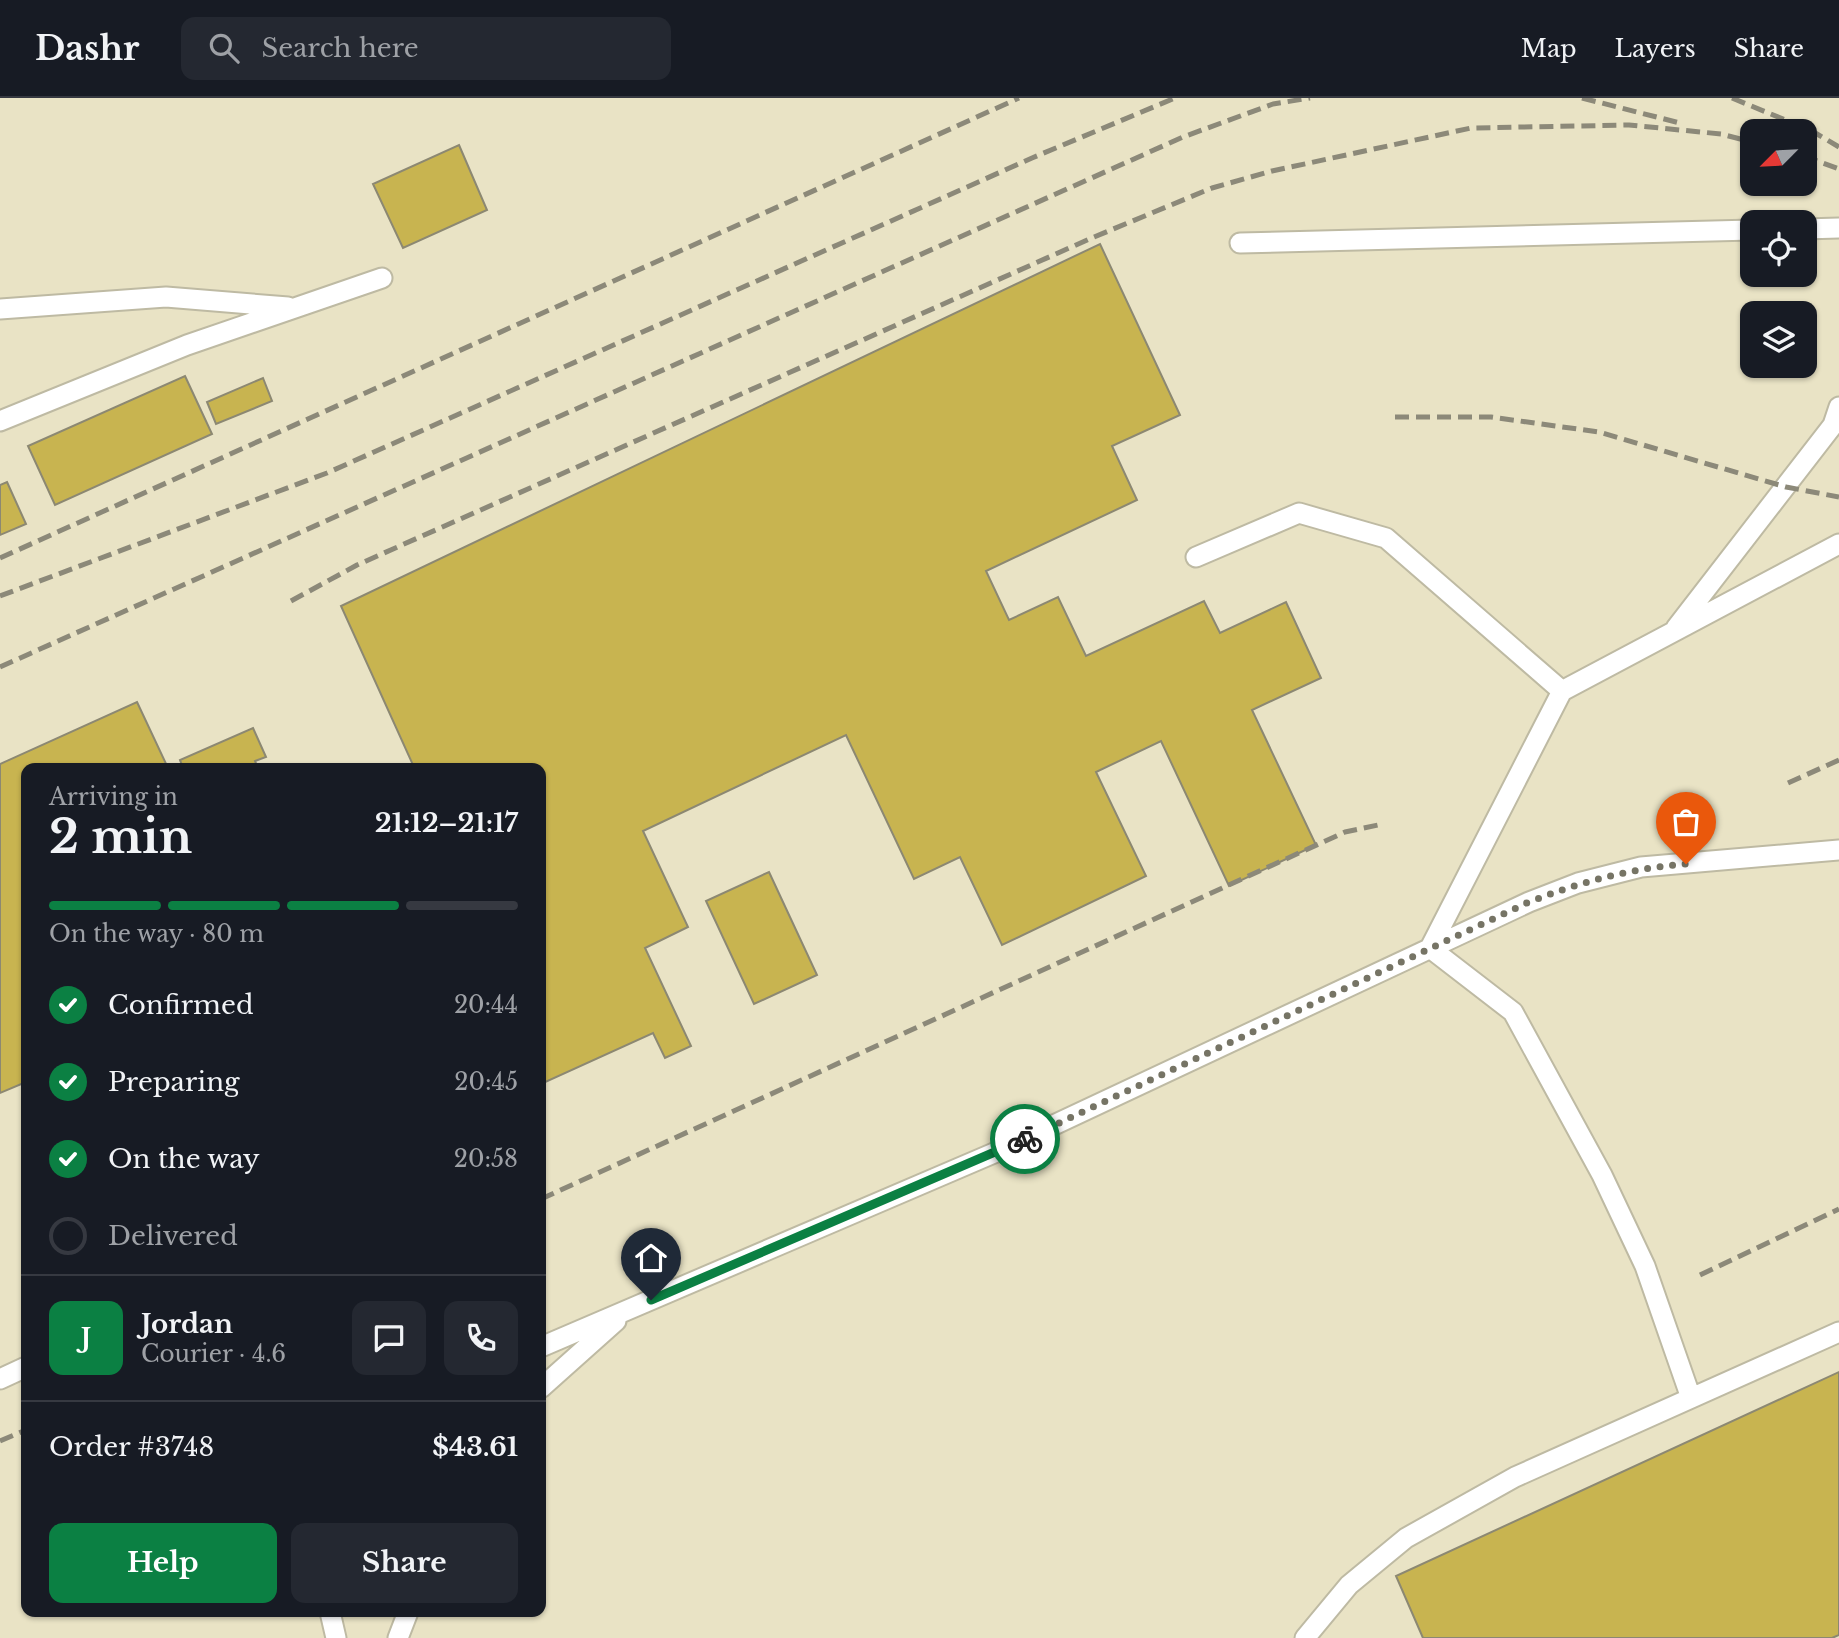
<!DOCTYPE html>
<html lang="en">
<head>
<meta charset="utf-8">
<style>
  :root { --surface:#171b24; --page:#242831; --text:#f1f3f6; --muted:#9ea1a6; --line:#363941; --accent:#0b8043 }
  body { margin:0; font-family:"Libre Baskerville",serif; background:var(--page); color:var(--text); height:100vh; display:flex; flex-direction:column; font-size:26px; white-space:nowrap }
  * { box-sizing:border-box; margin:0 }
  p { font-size:23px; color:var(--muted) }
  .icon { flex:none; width:38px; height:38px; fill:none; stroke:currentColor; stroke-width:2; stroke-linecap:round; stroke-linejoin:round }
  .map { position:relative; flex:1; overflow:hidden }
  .panel { position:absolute; left:21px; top:665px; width:525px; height:854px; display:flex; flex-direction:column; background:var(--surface); border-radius:14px; box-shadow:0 2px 5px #0004 }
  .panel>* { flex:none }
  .needle { width:46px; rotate:246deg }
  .tools { position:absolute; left:1740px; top:21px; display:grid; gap:14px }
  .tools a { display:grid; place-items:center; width:77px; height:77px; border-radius:14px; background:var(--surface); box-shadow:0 2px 5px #0004; font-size:35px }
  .pin { position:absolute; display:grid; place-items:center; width:60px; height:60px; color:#fff; margin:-72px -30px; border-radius:50% 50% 50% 0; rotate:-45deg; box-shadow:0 0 7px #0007 }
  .pin .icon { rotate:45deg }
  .courier { position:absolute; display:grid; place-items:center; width:70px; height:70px; margin:-35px; border:5px solid #0b8043; border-radius:50%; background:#fff; color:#222; box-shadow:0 2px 9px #0007 }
  .head em { font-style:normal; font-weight:700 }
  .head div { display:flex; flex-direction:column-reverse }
  .head { display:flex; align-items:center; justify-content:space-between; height:119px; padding:0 28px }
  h1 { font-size:46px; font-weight:700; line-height:52px }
  .bar { display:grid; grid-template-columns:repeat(4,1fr); gap:10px 7px; align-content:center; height:84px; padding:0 28px }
  .bar i { height:9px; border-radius:5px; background:var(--line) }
  .bar .current { background:var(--accent) }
  .bar p { grid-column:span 4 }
  .line { display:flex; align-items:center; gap:18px; padding:0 28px; border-top:2px solid var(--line) }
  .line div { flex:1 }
  .round { display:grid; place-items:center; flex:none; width:74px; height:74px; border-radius:14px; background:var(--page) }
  ol { padding:0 28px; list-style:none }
  li { display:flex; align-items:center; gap:21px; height:77px }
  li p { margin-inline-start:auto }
  li .icon { padding:7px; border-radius:50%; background:var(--accent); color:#fff; stroke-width:4 }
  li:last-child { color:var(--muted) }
  li i { width:38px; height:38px; border:4px solid var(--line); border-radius:50% }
  .primary-button { display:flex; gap:14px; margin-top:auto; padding:14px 28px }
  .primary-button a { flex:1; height:80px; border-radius:14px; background:var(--accent); color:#fff; font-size:28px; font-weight:700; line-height:80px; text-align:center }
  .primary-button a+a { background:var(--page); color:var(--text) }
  header { display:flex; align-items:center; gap:42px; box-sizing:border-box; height:98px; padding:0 35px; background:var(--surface); border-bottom:2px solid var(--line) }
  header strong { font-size:33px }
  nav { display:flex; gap:38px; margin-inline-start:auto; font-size:24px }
  .search { width:490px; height:63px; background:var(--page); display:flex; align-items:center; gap:18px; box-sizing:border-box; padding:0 24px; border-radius:14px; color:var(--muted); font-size:26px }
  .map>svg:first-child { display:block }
  .built { fill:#e9e3c5; fill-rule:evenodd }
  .building { fill:#c8b450; stroke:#8c8872; stroke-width:2 }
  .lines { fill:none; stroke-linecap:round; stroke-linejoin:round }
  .service-casing { stroke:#bebaa3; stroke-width:23 }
  .service { stroke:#fff; stroke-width:19 }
  .rail { stroke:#8c8979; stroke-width:5; stroke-dasharray:14 7; stroke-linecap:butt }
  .done { stroke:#767465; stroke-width:7; stroke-dasharray:0 12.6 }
  .route { stroke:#0b8043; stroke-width:9 }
</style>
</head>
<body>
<header>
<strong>Dashr</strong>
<div class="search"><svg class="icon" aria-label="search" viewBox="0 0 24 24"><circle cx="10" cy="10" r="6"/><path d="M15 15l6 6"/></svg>Search here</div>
<nav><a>Map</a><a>Layers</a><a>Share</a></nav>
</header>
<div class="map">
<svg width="1839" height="1540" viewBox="0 0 1839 1540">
  <rect width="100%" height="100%" fill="#f3efd7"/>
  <!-- built -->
  <path class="built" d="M0,0H1839V1540H0ZM1752,33H1804V86H1752ZM1752,124H1804V177H1752ZM1752,215H1804V268H1752ZM26,670H541V1514H26Z"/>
  <!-- building -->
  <path class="building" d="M459,47L487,112L403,150L373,86Z
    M1100,146L1180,317L1112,348L1137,402L986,473L1009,522L1058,499L1086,558L1204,503L1220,535L1286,504L1321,580L1252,612L1316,747L1229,788L1161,643L1096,674L1146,778L1002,847L960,759L914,781L846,637L643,733L688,829L645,850L691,948L665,960L653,935L541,986V670H406L413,667L341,508Z
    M185,278L212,336L55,407L28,348Z
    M263,280L272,303L216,326L207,304Z
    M7,384L26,426L0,437V387Z
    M137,604L168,670H26V984L0,995V666Z
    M253,630L266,659L255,663L258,670H183L180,662Z
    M769,774L817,877L754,906L706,803Z
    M1839,1274V1537L1832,1540H1423L1396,1478Z"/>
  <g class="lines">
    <defs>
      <path id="service" d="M1804,131L1839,130
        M1240,145L1752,132
        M0,211L166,199L288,209
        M0,323L187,247L382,180
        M1196,459L1299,415L1386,440L1562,593
        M1676,530L1833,327L1839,309
        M541,1249L994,1055L1529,804L1578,785L1641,769L1839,752
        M0,1281L26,1269
        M541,1290L616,1223
        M1691,1300L1645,1168L1602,1077L1513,914L1430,850L1562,593L1839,446
        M330,1514L336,1540
        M398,1540L408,1514
        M1305,1540L1349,1487L1406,1440L1515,1379L1839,1234"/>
    </defs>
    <!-- service casing -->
    <use href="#service" class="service-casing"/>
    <!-- service -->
    <use href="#service" class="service"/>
    <!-- rail -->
    <path class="rail" d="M1582,0L1680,25
      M1732,0L1812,33L1839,49
      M1804,58L1839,71
      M1395,319H1491L1599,334L1786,389L1839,399
      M0,460L1019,0
      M0,498L327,375L1032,60L1175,0
      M291,503L357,467L1094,139L1212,90L1272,73L1471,30L1629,27L1721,36L1752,44
      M0,569L1183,39L1273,6L1310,0
      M1788,685L1839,662
      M541,1101L1345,734L1383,726
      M1700,1177L1839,1111
      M0,1343L26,1332"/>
  </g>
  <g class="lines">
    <!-- done -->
    <path class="done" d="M1025,1041L1529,804C1581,784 1631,770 1686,766"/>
    <!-- route -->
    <path class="route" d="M651,1202L1025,1041"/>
  </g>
</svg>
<div class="tools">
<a><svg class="needle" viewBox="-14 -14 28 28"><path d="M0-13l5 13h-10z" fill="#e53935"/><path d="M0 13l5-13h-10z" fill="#9ea1a6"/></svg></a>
<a><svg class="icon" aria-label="locate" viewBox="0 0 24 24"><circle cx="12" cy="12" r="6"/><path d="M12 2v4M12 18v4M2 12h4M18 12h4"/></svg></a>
<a><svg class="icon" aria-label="layers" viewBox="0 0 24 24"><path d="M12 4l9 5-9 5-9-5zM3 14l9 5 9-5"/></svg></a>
</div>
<div class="pin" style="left:1686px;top:766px;background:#ea580c"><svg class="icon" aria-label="bag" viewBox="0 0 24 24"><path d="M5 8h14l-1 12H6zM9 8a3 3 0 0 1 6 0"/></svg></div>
<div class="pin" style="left:651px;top:1202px;background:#1f2937"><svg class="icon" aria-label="home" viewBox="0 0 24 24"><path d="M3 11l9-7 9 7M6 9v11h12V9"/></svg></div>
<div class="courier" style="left:1025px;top:1041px"><svg class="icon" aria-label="bike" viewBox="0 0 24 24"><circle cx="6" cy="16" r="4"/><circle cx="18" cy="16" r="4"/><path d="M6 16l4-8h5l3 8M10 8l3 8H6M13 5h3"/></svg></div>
<section class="panel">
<div class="head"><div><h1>2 min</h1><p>Arriving in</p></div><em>21:12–21:17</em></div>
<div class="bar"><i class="current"></i><i class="current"></i><i class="current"></i><i></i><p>On the way · 80 m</p></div>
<ol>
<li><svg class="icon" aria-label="check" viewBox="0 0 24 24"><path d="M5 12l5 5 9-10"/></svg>Confirmed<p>20:44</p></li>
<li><svg class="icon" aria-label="check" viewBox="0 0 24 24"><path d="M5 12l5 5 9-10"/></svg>Preparing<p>20:45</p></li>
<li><svg class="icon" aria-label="check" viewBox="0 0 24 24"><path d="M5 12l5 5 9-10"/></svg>On the way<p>20:58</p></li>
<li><i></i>Delivered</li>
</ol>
<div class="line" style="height:126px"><b class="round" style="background:var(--accent);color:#fff">J</b><div><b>Jordan</b><p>Courier · 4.6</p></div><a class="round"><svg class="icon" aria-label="chat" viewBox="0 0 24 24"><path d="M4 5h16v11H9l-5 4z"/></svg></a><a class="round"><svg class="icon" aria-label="phone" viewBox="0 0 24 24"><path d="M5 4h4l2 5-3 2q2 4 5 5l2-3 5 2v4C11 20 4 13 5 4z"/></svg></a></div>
<div class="line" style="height:91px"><div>Order #3748</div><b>$43.61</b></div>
<div class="primary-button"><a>Help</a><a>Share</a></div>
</section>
</div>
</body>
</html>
